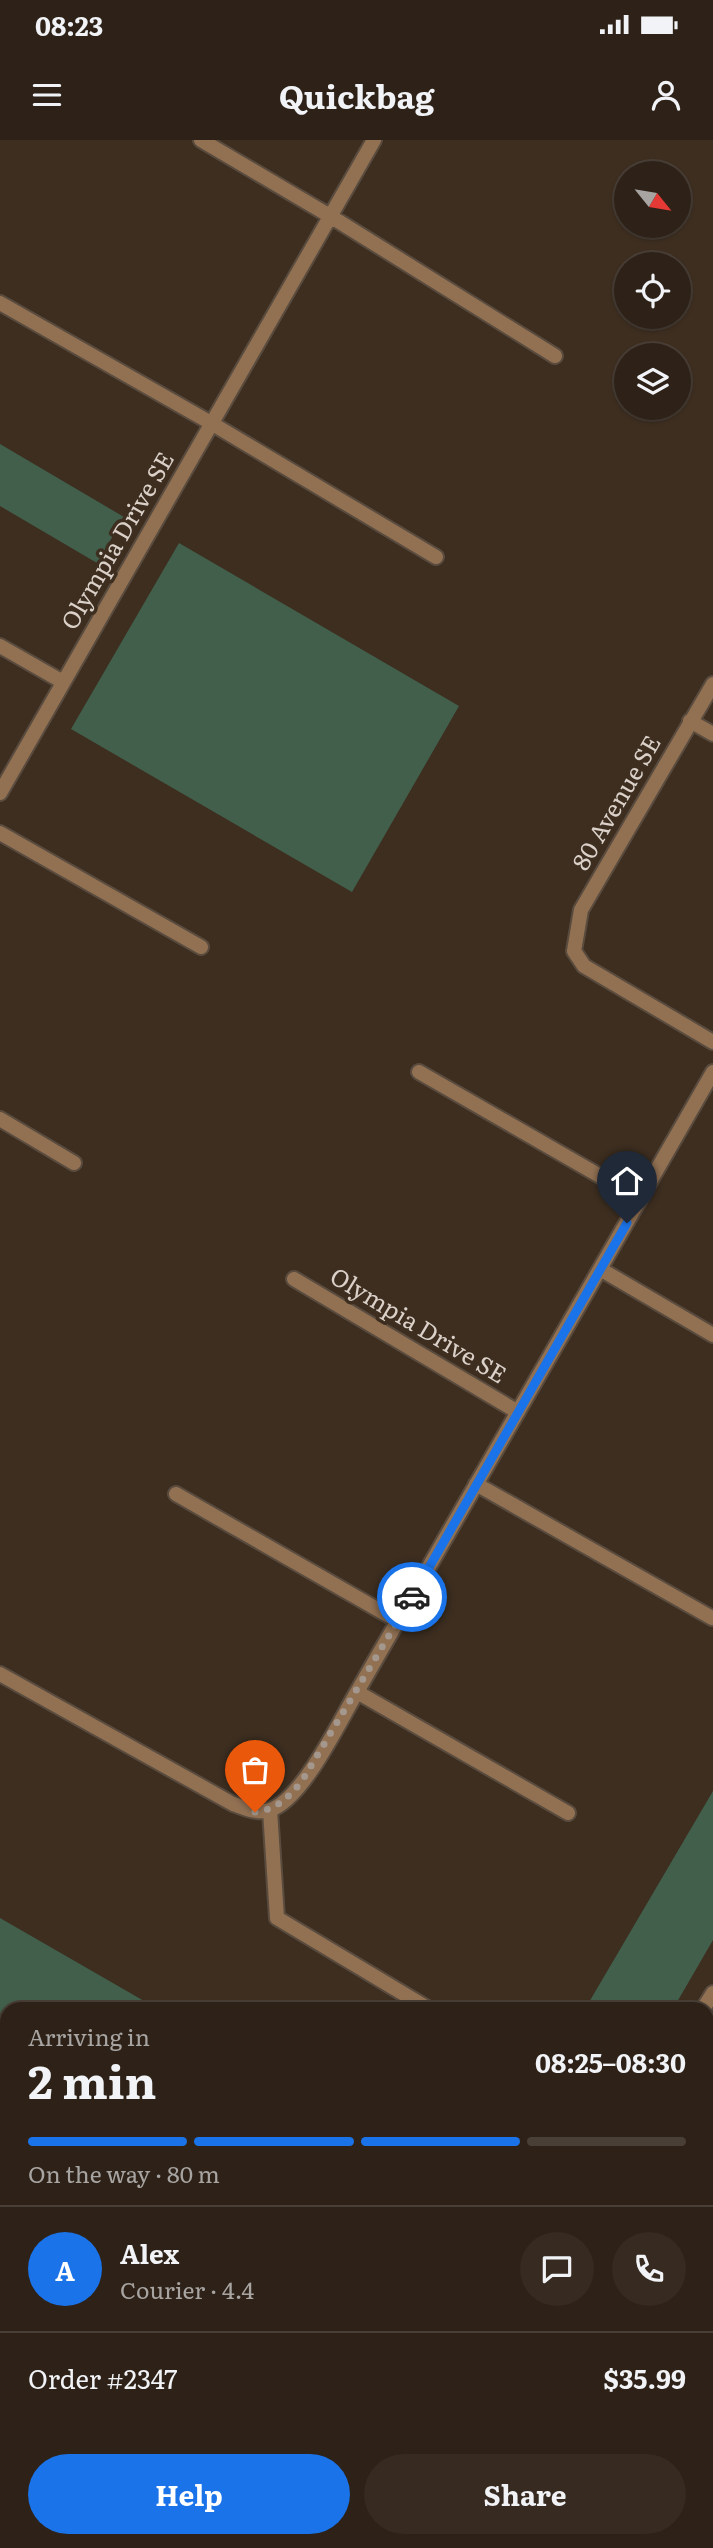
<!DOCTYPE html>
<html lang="en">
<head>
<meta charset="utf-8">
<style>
  :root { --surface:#2e2218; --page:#362a21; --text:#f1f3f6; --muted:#a7a4a2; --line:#493f37; --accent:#1a73e8 }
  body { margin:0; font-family:Literata,serif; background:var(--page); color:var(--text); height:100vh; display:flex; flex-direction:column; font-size:26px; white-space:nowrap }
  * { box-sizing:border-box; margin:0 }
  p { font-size:23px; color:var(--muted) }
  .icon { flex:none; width:38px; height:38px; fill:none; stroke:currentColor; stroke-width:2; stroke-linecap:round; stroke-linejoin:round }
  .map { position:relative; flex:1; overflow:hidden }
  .panel { position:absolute; left:0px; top:1862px; width:714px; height:546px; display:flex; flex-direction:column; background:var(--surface); border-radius:21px 21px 0 0; box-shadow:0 2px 5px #0004,0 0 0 2px var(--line) }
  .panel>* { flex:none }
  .needle { width:46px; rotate:120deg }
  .fabs { position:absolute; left:614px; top:21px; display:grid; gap:14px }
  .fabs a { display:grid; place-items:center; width:77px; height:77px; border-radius:50%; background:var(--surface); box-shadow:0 2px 5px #0004,0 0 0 2px var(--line); font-size:35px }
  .pin { position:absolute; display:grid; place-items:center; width:60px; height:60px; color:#fff; margin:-72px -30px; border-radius:50% 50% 50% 0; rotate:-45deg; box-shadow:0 0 7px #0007 }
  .pin .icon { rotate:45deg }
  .courier { position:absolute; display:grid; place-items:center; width:70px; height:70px; margin:-35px; border:5px solid #1a73e8; border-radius:50%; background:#fff; color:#222; box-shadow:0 2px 9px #0007 }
  .head em { font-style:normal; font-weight:700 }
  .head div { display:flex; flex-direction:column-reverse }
  .head { display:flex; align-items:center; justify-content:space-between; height:119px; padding:0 28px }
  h1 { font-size:46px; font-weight:700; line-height:52px }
  .bar { display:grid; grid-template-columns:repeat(4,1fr); gap:10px 7px; align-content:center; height:84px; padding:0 28px }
  .bar i { height:9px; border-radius:5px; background:var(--line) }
  .bar .active { background:var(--accent) }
  .bar p { grid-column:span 4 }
  .line { display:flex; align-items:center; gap:18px; padding:0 28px; border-top:2px solid var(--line) }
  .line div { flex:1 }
  .round { display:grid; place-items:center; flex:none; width:74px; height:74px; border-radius:37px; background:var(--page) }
  .button { display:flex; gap:14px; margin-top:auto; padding:14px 28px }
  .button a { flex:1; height:80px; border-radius:42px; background:var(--accent); color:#fff; font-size:28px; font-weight:700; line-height:80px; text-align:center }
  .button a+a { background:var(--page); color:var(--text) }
  .status { display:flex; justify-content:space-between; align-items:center; height:49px; padding:0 35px; background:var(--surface); direction:ltr }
  .status svg { height:19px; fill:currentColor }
  header { display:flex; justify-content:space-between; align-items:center; height:91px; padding:0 28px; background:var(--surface); font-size:32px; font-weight:700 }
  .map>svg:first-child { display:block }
  .green { fill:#415f4b }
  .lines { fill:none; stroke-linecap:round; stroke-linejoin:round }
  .service-casing { stroke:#594b3e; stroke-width:18 }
  .minor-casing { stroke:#594b3e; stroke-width:18 }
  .service { stroke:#927153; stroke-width:14 }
  .minor { stroke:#927153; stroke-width:14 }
  .done { stroke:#a4988e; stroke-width:7; stroke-dasharray:0 12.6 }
  .route { stroke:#1a73e8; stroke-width:9 }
  .labels { text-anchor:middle; stroke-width:7; stroke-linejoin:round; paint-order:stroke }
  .street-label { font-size:24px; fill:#dbd1c9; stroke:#3d2e20 }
</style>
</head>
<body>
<div class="status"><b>08:23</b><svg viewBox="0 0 49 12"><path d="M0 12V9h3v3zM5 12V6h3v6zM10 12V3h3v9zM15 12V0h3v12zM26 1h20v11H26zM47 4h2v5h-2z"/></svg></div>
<header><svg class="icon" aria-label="menu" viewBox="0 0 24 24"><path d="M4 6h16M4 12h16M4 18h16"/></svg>Quickbag<svg class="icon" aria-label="person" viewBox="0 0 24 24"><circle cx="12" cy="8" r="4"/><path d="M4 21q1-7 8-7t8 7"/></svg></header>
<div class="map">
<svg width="713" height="2408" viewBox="0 0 713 2408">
  <rect width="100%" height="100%" fill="#3d2e20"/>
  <!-- green -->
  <path class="green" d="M0,304L124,377L97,423L0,366Z
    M179,403L459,566L352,752L71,589Z
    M713,1651V1800L673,1869H585Z
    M0,1778L158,1869H7V1987L0,1983Z"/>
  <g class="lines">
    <defs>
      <path id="service" d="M690,581L713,594
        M703,1869L713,1853
        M0,2017L7,2021
        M696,2401L708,2408"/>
      <path id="minor" d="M201,0L330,76L555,216
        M0,163L211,283L436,417
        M0,506L63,542
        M713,544L581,770L574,811L584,826L713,902
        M0,653L374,0
        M0,693L201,807
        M419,932L640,1059
        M0,979L74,1023
        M600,1129L713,1195
        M294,1139L518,1272
        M476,1344L712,1478
        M176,1354L398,1481
        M0,1534L233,1664C245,1668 257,1674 270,1670C303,1659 339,1582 357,1552L713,932
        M357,1552L568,1673
        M270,1670L277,1778L429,1869
        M0,2315L7,2319
        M149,2401L161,2408"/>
    </defs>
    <!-- service casing -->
    <use href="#service" class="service-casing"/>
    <!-- minor casing -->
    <use href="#minor" class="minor-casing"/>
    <!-- service -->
    <use href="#service" class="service"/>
    <!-- minor -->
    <use href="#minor" class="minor"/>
  </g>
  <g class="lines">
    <!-- done -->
    <path class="done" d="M255,1672C277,1669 288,1658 302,1641L412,1457"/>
    <!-- route -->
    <path class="route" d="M412,1457L627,1083"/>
  </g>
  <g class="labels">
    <!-- street labels -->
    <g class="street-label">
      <text transform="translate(118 401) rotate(-60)" y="8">Olympia Drive SE</text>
      <text transform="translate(617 663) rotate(-60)" y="8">80 Avenue SE</text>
      <text transform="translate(418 1186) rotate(31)" y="8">Olympia Drive SE</text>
    </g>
  </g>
</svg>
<div class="fabs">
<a><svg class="needle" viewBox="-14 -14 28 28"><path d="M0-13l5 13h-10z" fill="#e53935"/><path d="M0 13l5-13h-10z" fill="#a7a4a2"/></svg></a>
<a><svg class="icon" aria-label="locate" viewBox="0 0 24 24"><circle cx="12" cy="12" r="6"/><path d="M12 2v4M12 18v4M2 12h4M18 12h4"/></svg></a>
<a><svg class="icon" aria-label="layers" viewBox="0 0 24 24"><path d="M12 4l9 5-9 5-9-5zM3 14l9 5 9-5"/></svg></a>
</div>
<div class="pin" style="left:255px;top:1672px;background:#ea580c"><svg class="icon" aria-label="bag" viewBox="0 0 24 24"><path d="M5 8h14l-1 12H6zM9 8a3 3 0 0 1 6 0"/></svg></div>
<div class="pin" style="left:627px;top:1083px;background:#1f2937"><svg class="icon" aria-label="home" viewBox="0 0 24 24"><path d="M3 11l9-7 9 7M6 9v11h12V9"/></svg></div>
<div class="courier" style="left:412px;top:1457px"><svg class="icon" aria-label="car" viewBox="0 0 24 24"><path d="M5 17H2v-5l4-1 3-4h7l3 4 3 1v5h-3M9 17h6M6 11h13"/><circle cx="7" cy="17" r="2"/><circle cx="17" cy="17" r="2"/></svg></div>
<section class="panel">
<div class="head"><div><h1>2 min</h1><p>Arriving in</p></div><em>08:25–08:30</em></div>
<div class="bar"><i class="active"></i><i class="active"></i><i class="active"></i><i></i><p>On the way · 80 m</p></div>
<div class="line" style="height:126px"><b class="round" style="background:var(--accent);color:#fff">A</b><div><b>Alex</b><p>Courier · 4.4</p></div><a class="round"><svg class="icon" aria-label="chat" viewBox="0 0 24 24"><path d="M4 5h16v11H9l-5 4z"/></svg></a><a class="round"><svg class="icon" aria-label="phone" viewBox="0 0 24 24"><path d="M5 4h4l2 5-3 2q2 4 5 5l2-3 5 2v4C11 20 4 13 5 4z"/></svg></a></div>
<div class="line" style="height:91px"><div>Order #2347</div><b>$35.99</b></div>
<div class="button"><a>Help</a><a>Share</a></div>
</section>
</div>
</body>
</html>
